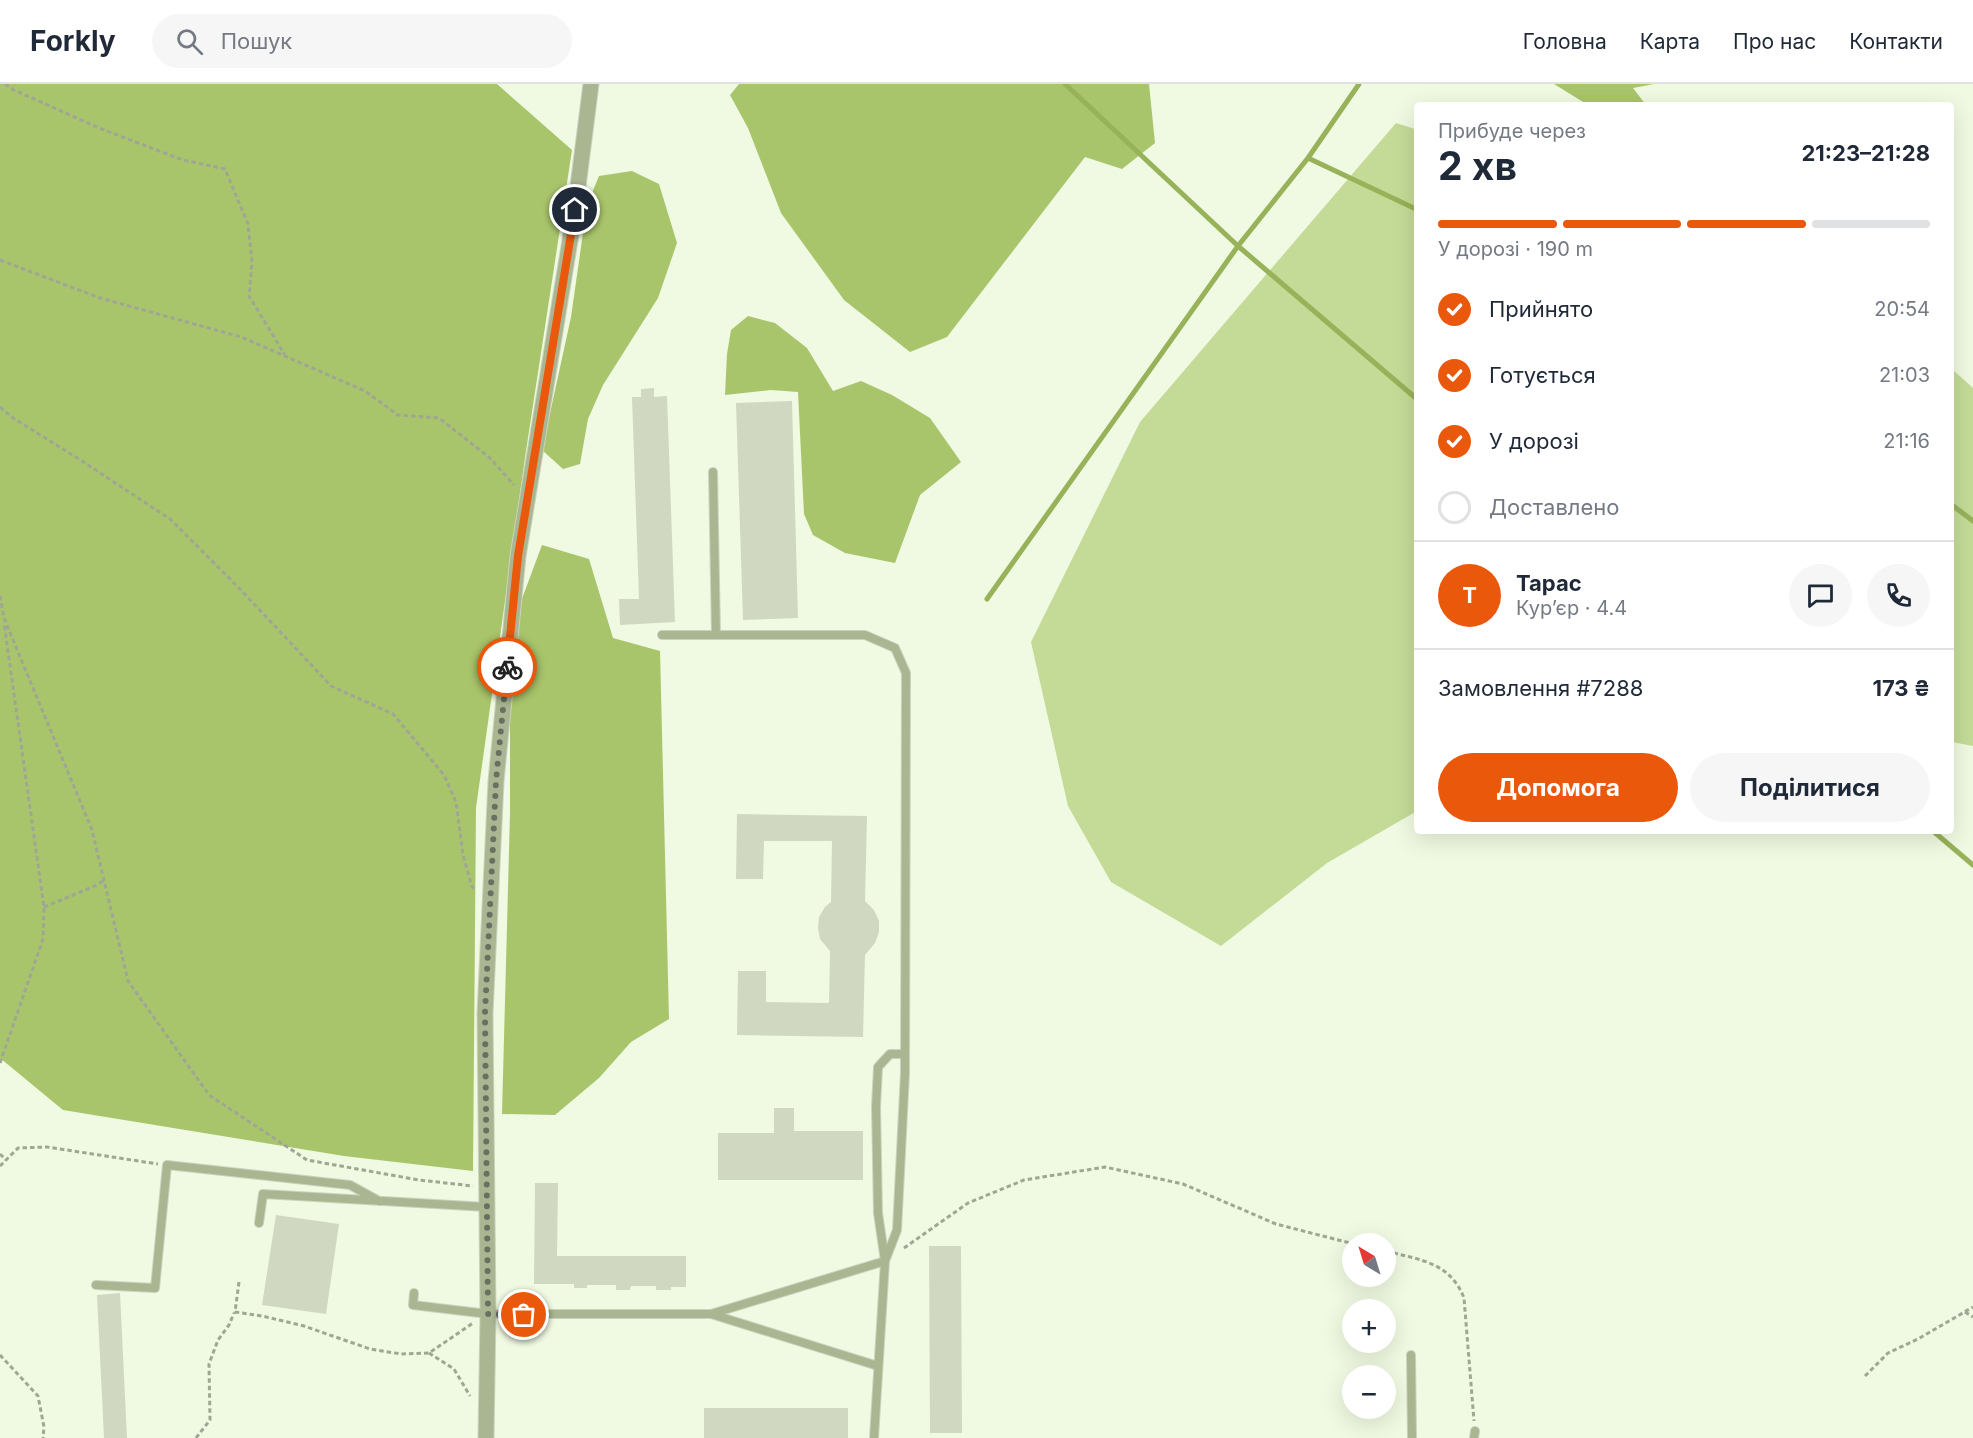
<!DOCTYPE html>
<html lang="uk">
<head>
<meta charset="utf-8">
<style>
  :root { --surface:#fff; --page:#f6f6f7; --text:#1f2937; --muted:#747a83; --line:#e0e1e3; --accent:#ea580c }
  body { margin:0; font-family:Inter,sans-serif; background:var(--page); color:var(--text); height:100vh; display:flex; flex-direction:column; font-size:22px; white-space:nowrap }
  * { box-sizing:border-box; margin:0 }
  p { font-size:20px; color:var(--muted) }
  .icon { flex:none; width:33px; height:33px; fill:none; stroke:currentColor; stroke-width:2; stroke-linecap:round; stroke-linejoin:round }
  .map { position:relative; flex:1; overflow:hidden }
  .drawer { position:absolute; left:1414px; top:18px; width:540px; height:732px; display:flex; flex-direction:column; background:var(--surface); border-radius:6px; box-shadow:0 6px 24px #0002 }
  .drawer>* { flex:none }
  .needle { width:39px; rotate:322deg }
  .tools { position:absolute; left:1342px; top:1149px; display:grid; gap:12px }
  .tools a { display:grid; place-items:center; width:54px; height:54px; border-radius:50%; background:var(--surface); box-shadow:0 6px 24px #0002; font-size:30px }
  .pin { position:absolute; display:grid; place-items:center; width:51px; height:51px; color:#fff; margin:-26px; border:3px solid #fff; border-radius:50%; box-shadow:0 2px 6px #0007 }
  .courier { position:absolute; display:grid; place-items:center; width:60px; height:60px; margin:-30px; border:4px solid #ea580c; border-radius:50%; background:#fff; color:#222; box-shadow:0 2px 8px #0007 }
  .overview em { font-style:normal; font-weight:700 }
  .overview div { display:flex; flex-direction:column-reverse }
  .overview { display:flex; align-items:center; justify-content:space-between; height:102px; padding:0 24px }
  h1 { font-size:39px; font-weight:700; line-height:45px }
  .bar { display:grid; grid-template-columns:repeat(4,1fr); gap:9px 6px; align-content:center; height:72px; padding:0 24px }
  .bar i { height:8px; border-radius:4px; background:var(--line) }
  .bar .current { background:var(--accent) }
  .bar p { grid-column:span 4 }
  .line { display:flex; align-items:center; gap:15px; padding:0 24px; border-top:2px solid var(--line) }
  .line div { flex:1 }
  .round { display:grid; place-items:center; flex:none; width:63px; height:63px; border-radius:32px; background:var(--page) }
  ol { padding:0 24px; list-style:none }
  li { display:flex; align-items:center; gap:18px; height:66px }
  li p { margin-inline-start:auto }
  li .icon { padding:6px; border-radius:50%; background:var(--accent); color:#fff; stroke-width:4 }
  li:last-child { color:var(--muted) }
  li i { width:33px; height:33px; border:3px solid var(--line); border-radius:50% }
  .action { display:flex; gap:12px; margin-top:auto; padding:12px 24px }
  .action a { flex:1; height:69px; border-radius:36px; background:var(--accent); color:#fff; font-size:24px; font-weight:700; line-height:69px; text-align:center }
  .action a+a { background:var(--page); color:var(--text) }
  header { display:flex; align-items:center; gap:36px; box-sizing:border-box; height:84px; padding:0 30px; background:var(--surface); border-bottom:2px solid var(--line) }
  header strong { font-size:28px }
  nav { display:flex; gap:33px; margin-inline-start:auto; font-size:21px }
  .search { width:420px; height:54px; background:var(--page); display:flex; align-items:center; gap:15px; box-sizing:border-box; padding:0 21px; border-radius:33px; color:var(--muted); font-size:22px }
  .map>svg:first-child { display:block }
  .green { fill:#c4db97 }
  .forest { fill:#a9c56b }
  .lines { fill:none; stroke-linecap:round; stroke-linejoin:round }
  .stream { stroke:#97b259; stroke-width:5 }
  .building { fill:#d0d8c1 }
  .lane-casing { stroke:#cbd3be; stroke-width:10 }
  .street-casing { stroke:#cbd3be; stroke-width:17 }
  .path { stroke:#9fa694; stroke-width:3; stroke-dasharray:4.5 3; stroke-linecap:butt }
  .lane { stroke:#a9b691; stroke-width:8 }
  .street { stroke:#a9b691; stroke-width:15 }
  .done { stroke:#696f61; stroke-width:6; stroke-dasharray:0 10.8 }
  .route { stroke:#ea580c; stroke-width:8 }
</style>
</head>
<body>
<header>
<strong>Forkly</strong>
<div class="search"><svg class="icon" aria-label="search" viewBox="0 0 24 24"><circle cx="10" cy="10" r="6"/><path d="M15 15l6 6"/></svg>Пошук</div>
<nav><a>Головна</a><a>Карта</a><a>Про нас</a><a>Контакти</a></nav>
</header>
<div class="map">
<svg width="1973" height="1354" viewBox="0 0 1973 1354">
  <rect width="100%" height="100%" fill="#f0f9e1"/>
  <!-- green -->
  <path class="green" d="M1396,39L1418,46L1417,727L1327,779L1221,862L1111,798L1068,722L1031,558L1140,338Z
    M1952,285L1973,304V662L1952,658Z"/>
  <!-- forest -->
  <path class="forest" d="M0,0H497L572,66L526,367L476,724L473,1087L344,1072L63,1026L0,974Z
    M739,0H1149L1155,59L1122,85L1085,73L947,253L910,268L844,216L781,129L748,44L730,11Z
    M1554,0H1654L1633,4L1646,21H1588Z
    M632,87L659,100L677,159L658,214L603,301L588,335L580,380L563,385L542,366L571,233L587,121L599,92Z
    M748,232L775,239L807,264L833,307L861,297L892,311L930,334L961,378L920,411L895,479L845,469L813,451L804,430L798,308L771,306L725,311L727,270L731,246Z
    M542,461L589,475L613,554L660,567L669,935L631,958L599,994L555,1031L502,1030L510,729V618L520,520Z"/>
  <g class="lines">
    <!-- stream -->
    <path class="stream" d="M1065,0L1238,162L1418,316
      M1308,74L1418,126
      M1952,421L1973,437
      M987,515L1238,162L1308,74L1359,0
      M1933,747L1973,781"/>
  </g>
  <!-- building -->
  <path class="building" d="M654,304V313L667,312L675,538L620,541L619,515H639L632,313H641V305Z
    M792,317L798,534L743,536L736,319Z
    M737,730L867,732L865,817L874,826L879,837V848L875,859L865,871L863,953L737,951L738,887H766V918L829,919L830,867L820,855L818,844L819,833L825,823L831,818L832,757H764L763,795H736Z
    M774,1024H794V1047H863V1096H718V1049H774Z
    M535,1099H558L557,1172H686V1203H671V1206H656V1202H631L630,1206H616V1201H587V1204H574V1200H534Z
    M276,1131L339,1140L326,1230L262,1221Z
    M929,1162H961L962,1349H930Z
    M120,1209L127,1354H104L97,1211Z
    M704,1324H848V1354H704Z"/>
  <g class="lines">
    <defs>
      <path id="lane" d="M713,388L716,551
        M259,1139L263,1110L486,1123
        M96,1201L155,1204L167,1081L350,1101L379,1117
        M414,1209L413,1221L488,1230H711L885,1177L897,1146L905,989L906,589L895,564L865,551H662
        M711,1230L878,1282
        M1411,1271L1412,1354
        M874,1354L885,1177L878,1129L876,1023L878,983L890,970H905
        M1474,1354L1475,1347"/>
      <path id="street" d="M486,1354L488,1230L485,929L496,697L518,472L575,126L591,0"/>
    </defs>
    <!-- lane casing -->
    <use href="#lane" class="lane-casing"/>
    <!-- street casing -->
    <use href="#street" class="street-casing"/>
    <!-- path -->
    <path class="path" d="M5,0L14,6L99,44L183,76L225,85L248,140L252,178L249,212L285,271
      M0,176L100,214L241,253L365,307L398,331L439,334L490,374L514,401
      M0,323L13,334L82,377L170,435L240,505L331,602L393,630L444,691L456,718L463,771L472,803L475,805
      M0,512L4,534L92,746L128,897L209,1011L307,1076L419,1096L473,1102
      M44,823L97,801L104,796
      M0,979L43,855L44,823L4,539
      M0,1070L6,1076
      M0,1082L18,1064L47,1063L158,1080
      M904,1164L968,1119L1024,1096L1105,1083L1183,1100L1276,1140L1354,1160
      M1386,1167C1420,1176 1450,1178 1464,1214L1474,1337
      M239,1198L235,1228L262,1232L304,1242L370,1265L401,1270L429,1269L473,1239
      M1965,1228L1973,1233
      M429,1269L454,1285L470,1312
      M0,1271L38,1312L44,1343L43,1354
      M1865,1292L1888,1269L1918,1255L1973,1223
      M196,1354L210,1336L209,1280L218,1256L229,1241L234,1229"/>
    <!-- lane -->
    <use href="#lane" class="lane"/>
    <!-- street -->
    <use href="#street" class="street"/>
  </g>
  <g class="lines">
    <!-- done -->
    <path class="done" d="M507,583L496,697L485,929L488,1230L524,1231"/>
    <!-- route -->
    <path class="route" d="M507,583L518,472L575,126"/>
  </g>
</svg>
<div class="tools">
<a><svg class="needle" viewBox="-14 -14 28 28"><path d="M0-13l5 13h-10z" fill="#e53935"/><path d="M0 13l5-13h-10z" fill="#747a83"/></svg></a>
<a>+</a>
<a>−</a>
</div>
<div class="pin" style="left:524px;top:1231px;background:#ea580c"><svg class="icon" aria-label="bag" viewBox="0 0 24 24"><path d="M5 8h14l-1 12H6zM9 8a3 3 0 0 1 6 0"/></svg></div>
<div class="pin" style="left:575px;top:126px;background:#1f2937"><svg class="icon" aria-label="home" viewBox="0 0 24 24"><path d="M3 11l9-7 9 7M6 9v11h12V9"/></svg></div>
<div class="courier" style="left:507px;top:583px"><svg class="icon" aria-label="bike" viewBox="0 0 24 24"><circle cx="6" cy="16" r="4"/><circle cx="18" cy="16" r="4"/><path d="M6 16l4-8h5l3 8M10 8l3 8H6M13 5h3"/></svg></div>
<section class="drawer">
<div class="overview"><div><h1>2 хв</h1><p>Прибуде через</p></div><em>21:23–21:28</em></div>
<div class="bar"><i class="current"></i><i class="current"></i><i class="current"></i><i></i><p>У дорозі · 190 m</p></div>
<ol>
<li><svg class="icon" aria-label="check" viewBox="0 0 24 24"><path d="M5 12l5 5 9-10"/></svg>Прийнято<p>20:54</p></li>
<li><svg class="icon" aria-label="check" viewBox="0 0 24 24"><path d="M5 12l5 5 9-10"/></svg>Готується<p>21:03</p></li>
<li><svg class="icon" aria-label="check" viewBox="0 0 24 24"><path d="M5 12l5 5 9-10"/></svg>У дорозі<p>21:16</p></li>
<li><i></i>Доставлено</li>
</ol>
<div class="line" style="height:108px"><b class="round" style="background:var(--accent);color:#fff">Т</b><div><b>Тарас</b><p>Кур’єр · 4.4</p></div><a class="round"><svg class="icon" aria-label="chat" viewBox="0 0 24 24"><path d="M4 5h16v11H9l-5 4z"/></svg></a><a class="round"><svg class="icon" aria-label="phone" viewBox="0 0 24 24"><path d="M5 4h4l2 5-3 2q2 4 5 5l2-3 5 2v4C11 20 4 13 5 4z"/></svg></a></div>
<div class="line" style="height:78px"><div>Замовлення #7288</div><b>173 ₴</b></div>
<div class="action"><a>Допомога</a><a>Поділитися</a></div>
</section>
</div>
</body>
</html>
